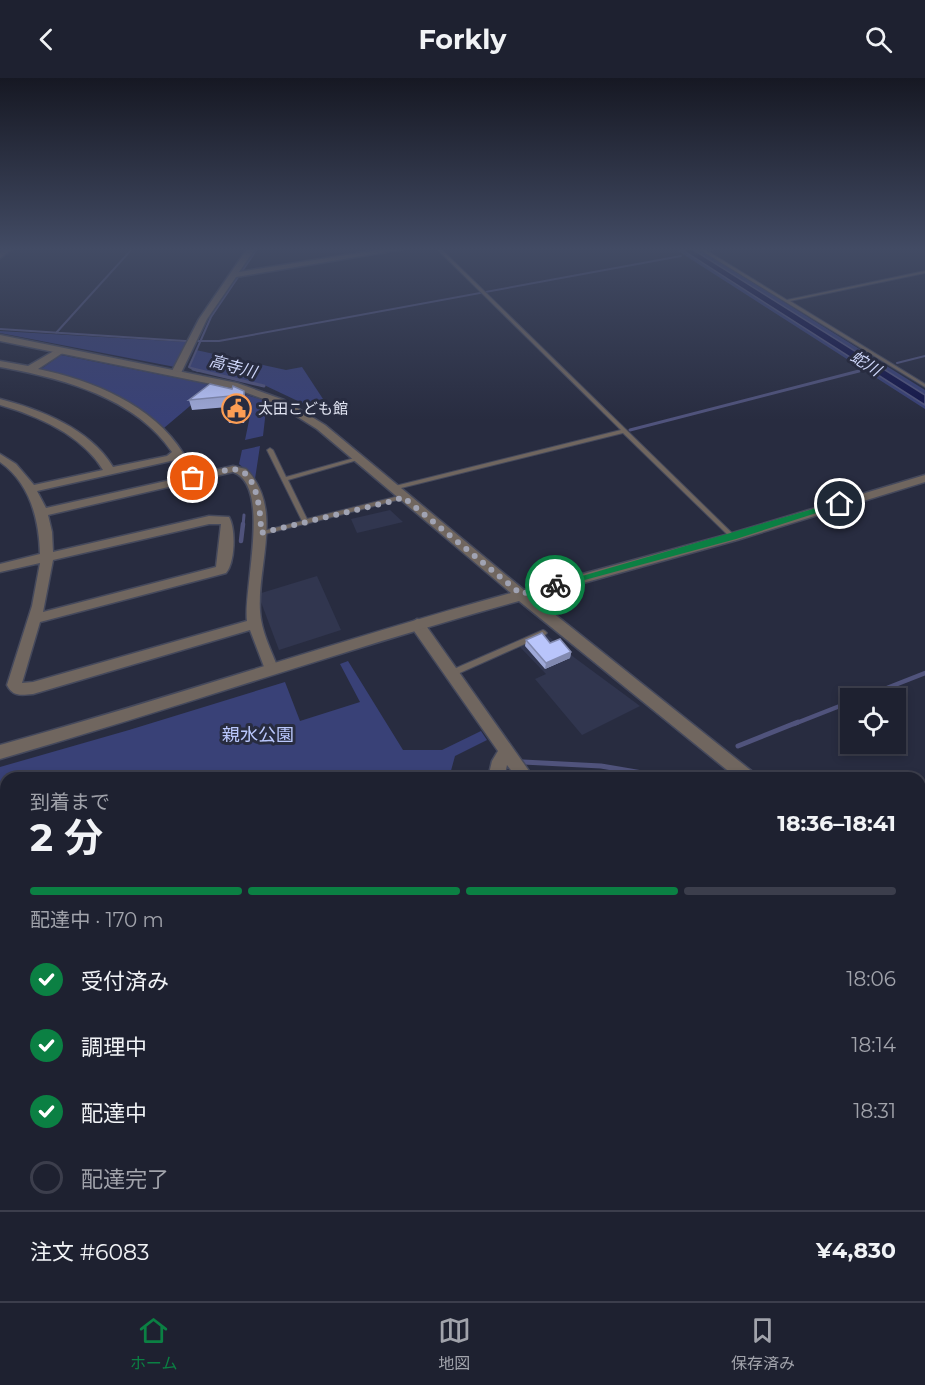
<!DOCTYPE html>
<html lang="ja">
<head>
<meta charset="utf-8">
<style>
  :root { --surface:#1e2130; --page:#262938; --text:#f1f3f6; --muted:#a1a3ab; --line:#3c3e4c; --accent:#0b8043 }
  body { margin:0; font-family:Montserrat,"Noto Sans JP",sans-serif; background:var(--page); color:var(--text); height:100vh; display:flex; flex-direction:column; font-size:22px; white-space:nowrap }
  * { box-sizing:border-box; margin:0 }
  p { font-size:20px; color:var(--muted) }
  .icon { flex:none; width:33px; height:33px; fill:none; stroke:currentColor; stroke-width:2; stroke-linecap:round; stroke-linejoin:round }
  .map { position:relative; flex:1; overflow:hidden }
  .drawer { position:absolute; left:0px; top:694px; width:926px; height:530px; display:flex; flex-direction:column; background:var(--surface); border-radius:18px 18px 0 0; box-shadow:0 3px 9px #0003,0 0 0 2px var(--line) }
  .drawer>* { flex:none }
  .fabs { position:absolute; left:840px; top:610px; display:grid; gap:12px }
  .fabs a { display:grid; place-items:center; width:66px; height:66px; border-radius:0px; background:var(--surface); box-shadow:0 3px 9px #0003,0 0 0 2px var(--line); font-size:30px }
  .pin { position:absolute; display:grid; place-items:center; width:51px; height:51px; color:#fff; margin:-26px; border:3px solid #fff; border-radius:50%; box-shadow:0 2px 6px #0007 }
  .courier { position:absolute; display:grid; place-items:center; width:60px; height:60px; margin:-30px; border:4px solid #0b8043; border-radius:50%; background:#fff; color:#222; box-shadow:0 2px 8px #0007 }
  .headline em { font-style:normal; font-weight:700 }
  .headline div { display:flex; flex-direction:column-reverse }
  .headline { display:flex; align-items:center; justify-content:space-between; height:102px; padding:0 30px }
  h1 { font-size:39px; font-weight:700; line-height:45px }
  .bar { display:grid; grid-template-columns:repeat(4,1fr); gap:9px 6px; align-content:center; height:72px; padding:0 30px }
  .bar i { height:8px; border-radius:4px; background:var(--line) }
  .bar .current { background:var(--accent) }
  .bar p { grid-column:span 4 }
  .line { display:flex; align-items:center; gap:15px; padding:0 30px; border-top:2px solid var(--line) }
  .line div { flex:1 }
  ol { padding:0 30px; list-style:none }
  li { display:flex; align-items:center; gap:18px; height:66px }
  li p { margin-inline-start:auto }
  li .icon { padding:6px; border-radius:50%; background:var(--accent); color:#fff; stroke-width:4 }
  li:last-child { color:var(--muted) }
  li i { width:33px; height:33px; border:3px solid var(--line); border-radius:50% }
  header { display:flex; justify-content:space-between; align-items:center; height:78px; padding:0 30px; background:var(--surface); font-size:27px; font-weight:700 }
  .menu { display:flex; justify-content:space-around; align-items:center; height:84px; border-top:2px solid var(--line); background:var(--surface); font-size:16px; color:var(--muted) }
  .menu a { display:grid; justify-items:center; gap:3px }
  .menu .current { color:var(--accent) }
  .map>svg:first-child { display:block }
  .built { fill:#31364f }
  .green { fill:#394177 }
  .water { fill:#13154a; stroke:#50537c; stroke-width:1.5 }
  .lines { fill:none; stroke-linecap:round; stroke-linejoin:round }
  .stream-far4 { stroke:#50537c; stroke-width:2 }
  .stream-far3 { stroke:#50537c; stroke-width:3 }
  .stream-far2 { stroke:#50537c; stroke-width:4.5 }
  .stream-far1 { stroke:#50537c; stroke-width:5 }
  .stream { stroke:#50537c; stroke-width:7 }
  .service-casing { stroke:#45495c; stroke-width:2 }
  .minor-casing { stroke:#45495c; stroke-width:3 }
  .tertiary-casing { stroke:#45495c; stroke-width:3 }
  .service { fill:#70665f; fill-rule:evenodd }
  .minor { fill:#70665f; fill-rule:evenodd }
  .tertiary { fill:#70665f; fill-rule:evenodd }
  .wall { fill:#9fa9d8 }
  .shaded-wall { fill:#828ab0 }
  .building { fill:#b9c5fb; stroke:#828ab0; stroke-width:1.5 }
  .route { fill:#0b8043 }
  .done { stroke:#a0a3b3; stroke-width:6; stroke-dasharray:0 10.8 }
  .labels { text-anchor:middle; stroke-width:6; stroke-linejoin:round; paint-order:stroke }
  .far-poi-label { font-size:15px; fill:#e0e3f1; stroke:#282c40; text-anchor:start }
  .far-water-label { font-size:16px; font-style:italic; fill:#ced6fa; stroke:#282c40 }
  .park-label { font-size:18px; fill:#bac7fc; stroke:#282c40 }
</style>
</head>
<body>
<header><svg class="icon" aria-label="back" viewBox="0 0 24 24"><path d="M15 5l-7 7 7 7"/></svg>Forkly<svg class="icon" aria-label="search" viewBox="0 0 24 24"><circle cx="10" cy="10" r="6"/><path d="M15 15l6 6"/></svg></header>
<div class="map">
<svg width="925" height="1223" viewBox="0 0 925 1223">
  <rect width="100%" height="100%" fill="#282c40"/>
  <!-- built -->
  <path class="built" d="M390,432L403,444L357,455L351,441Z
    M317,498L341,552L279,572L258,516Z
    M547,557L575,580L640,628L582,657L535,601L546,596L520,569Z"/>
  <!-- green -->
  <path class="green" d="M675,171H681L925,327V331Z
    M692,171H699L925,312V317Z
    M0,253L187,264L175,289L0,255Z
    M196,272L286,292L302,289L323,321L302,325L264,307L192,291L189,287Z
    M61,277L212,307L267,323L263,358L245,362L252,328L251,324L244,319L210,311L164,350C127,319 86,304 41,291Z
    M260,368L255,401L239,386L242,372Z
    M348,583L403,672H442L481,653L487,662L455,678L449,700H6V892L0,893V689L129,652L285,604L300,643L360,624L340,586Z"/>
  <!-- water -->
  <path class="water" d="M681,171H692L925,317V327Z"/>
  <g class="lines">
    <!-- stream-far4 -->
    <path class="stream-far4" d="M709,172L716,171
      M0,251L185,263H219L681,178
      M56,255L132,171
      M897,285L925,278
      M198,293L189,289L211,239L257,171"/>
    <!-- stream-far3 -->
    <path class="stream-far3" d="M193,291L264,308
      M630,352L859,293
      M243,448L244,437"/>
    <!-- stream-far2 -->
    <path class="stream-far2" d="M241,463L243,446
      M859,621L925,595
      M794,646L850,624"/>
    <!-- stream-far1 -->
    <path class="stream-far1" d="M738,668L798,644
      M523,684L601,688L660,698"/>
    <!-- stream -->
    <path class="stream" d="M347,1223L349,1218"/>
    <defs>
      <path id="service" d="M437,171H441L735,458V460H731L623,355L393,412L391,411V409L621,352Z
        M699,171H704L787,222L925,193V195L790,223L925,306V309Z
        M270,370L273,372L286,399L358,379L361,381L288,402L307,441L403,417L406,419L405,420L309,445L306,447L304,446L261,457L259,456V454L302,443L267,372Z
        M543,552L545,553L547,555L545,557L453,598L450,599L446,596L447,594Z"/>
      <path id="minor" d="M3,171H12L0,180V174Z
        M247,171H255L239,194L384,171H404L236,199L207,241L181,295L173,297L171,295L199,241Z
        M59,270L67,272L38,291C92,302 153,327 183,375L175,382L37,413L46,430L233,388L246,391C284,430 257,486 260,533C261,553 271,572 278,590L276,594H266L250,552L33,616C21,617 13,619 7,607L32,528L40,485L0,494V486L40,476C39,441 30,405 0,384V376L16,386L34,407L103,392C82,357 38,338 0,327V321C42,332 90,351 113,389L167,378L172,374C135,319 61,300 0,289V283L28,288ZM233,394C272,407 243,511 247,543L33,604L22,605L40,544L226,495C235,485 236,451 229,439L209,438L53,474L52,454L48,437ZM209,446H221L216,489L43,534L53,482Z
        M417,541L422,542L534,700H517L507,687L504,700H488L492,683L498,673L412,550L410,546Z
        M0,889H6V909H0Z
        M6,1026V1048L0,1049V1027Z
        M920,1174L925,1176V1201L920,1199Z
        M6,1210V1218H47L45,1223H0V1212Z
        M77,1218H103V1223H77Z"/>
      <path id="tertiary" d="M0,257L237,305L284,322L325,347L524,512L729,456L925,397V404L737,462L533,519L754,695L756,700H737L519,523C345,571 174,631 0,681V667C171,620 339,562 511,515L317,351L277,326L236,311L0,263Z
        M920,835L925,837V859L920,856Z"/>
    </defs>
    <!-- service casing -->
    <use href="#service" class="service-casing"/>
    <!-- minor casing -->
    <use href="#minor" class="minor-casing"/>
    <!-- tertiary casing -->
    <use href="#tertiary" class="tertiary-casing"/>
    <!-- service -->
    <use href="#service" class="service"/>
    <!-- minor -->
    <use href="#minor" class="minor"/>
    <!-- tertiary -->
    <use href="#tertiary" class="tertiary"/>
  </g>
  <!-- wall -->
  <path class="wall" d="M232,311L246,323V334L244,345H229L226,336L228,329L192,332L189,322Z
    M526,562L550,565L571,574L570,580L545,591L525,568Z"/>
  <!-- shaded-wall -->
  <path class="shaded-wall" d="M244,313L246,323V334L244,345L241,335Z
    M571,574L570,580L545,591L546,585Z"/>
  <!-- building -->
  <path class="building" d="M210,306L232,311L233,308L244,313V324L241,335L226,336L230,318L189,322Z
    M542,555L550,565L560,561L571,574L546,585L526,562Z"/>
  <!-- sky -->
  <linearGradient id="sky" x2="0" y2="1"><stop stop-color="#161823"/><stop offset="0.5" stop-color="#424b64"/><stop offset="1" stop-color="#424b64" stop-opacity="0"/></linearGradient>
  <rect width="925" height="342" fill="url(#sky)"/>
  <!-- route -->
  <path class="route" d="M837,424L844,426L736,461L555,510L551,507Z"/>
  <g class="lines">
    <!-- done -->
    <path class="done" d="M193,400C203,398 230,389 239,392C258,398 261,438 261,455L393,423L403,419L521,516L555,507"/>
  </g>
  <!-- icons -->
  <defs>
    <symbol id="civic-ring" viewBox="-11 -11 22 22"><circle r="9.5" fill="#282c40" stroke="#fc9d54" stroke-width="1.5"/><path d="M-.6-6.5H3V-4.5H.6V-3L4-1V1h2V6H-6V1h2V-1L-.6-3ZM-1.2 2.5V6h2.4V2.5Z" fill="#fc9d54"/></symbol>
  </defs>
  <g fill-rule="evenodd">
    <use href="#civic-ring" x="220" y="314" width="33" height="33"/>
  </g>
  <g class="labels">
    <!-- far-poi labels -->
    <g class="far-poi-label">
      <text x="258" y="336">太田こども館</text>
    </g>
    <!-- far-water labels -->
    <g class="far-water-label">
      <text transform="translate(866 285) rotate(32)" y="6">蛇川</text>
      <text transform="translate(233 288) rotate(15)" y="6">高寺川</text>
    </g>
    <!-- park labels -->
    <g class="park-label">
      <text x="258" y="663">親水公園</text>
    </g>
  </g>
</svg>
<div class="fabs">
<a><svg class="icon" aria-label="locate" viewBox="0 0 24 24"><circle cx="12" cy="12" r="6"/><path d="M12 2v4M12 18v4M2 12h4M18 12h4"/></svg></a>
</div>
<div class="pin" style="left:193px;top:400px;background:#ea580c"><svg class="icon" aria-label="bag" viewBox="0 0 24 24"><path d="M5 8h14l-1 12H6zM9 8a3 3 0 0 1 6 0"/></svg></div>
<div class="pin" style="left:840px;top:426px;background:#1f2937"><svg class="icon" aria-label="home" viewBox="0 0 24 24"><path d="M3 11l9-7 9 7M6 9v11h12V9"/></svg></div>
<div class="courier" style="left:555px;top:507px"><svg class="icon" aria-label="bike" viewBox="0 0 24 24"><circle cx="6" cy="16" r="4"/><circle cx="18" cy="16" r="4"/><path d="M6 16l4-8h5l3 8M10 8l3 8H6M13 5h3"/></svg></div>
<section class="drawer">
<div class="headline"><div><h1>2 分</h1><p>到着まで</p></div><em>18:36–18:41</em></div>
<div class="bar"><i class="current"></i><i class="current"></i><i class="current"></i><i></i><p>配達中 · 170 m</p></div>
<ol>
<li><svg class="icon" aria-label="check" viewBox="0 0 24 24"><path d="M5 12l5 5 9-10"/></svg>受付済み<p>18:06</p></li>
<li><svg class="icon" aria-label="check" viewBox="0 0 24 24"><path d="M5 12l5 5 9-10"/></svg>調理中<p>18:14</p></li>
<li><svg class="icon" aria-label="check" viewBox="0 0 24 24"><path d="M5 12l5 5 9-10"/></svg>配達中<p>18:31</p></li>
<li><i></i>配達完了</li>
</ol>
<div class="line" style="height:78px"><div>注文 #6083</div><b>¥4,830</b></div>
</section>
</div>
<nav class="menu">
<a class="current"><svg class="icon" aria-label="home" viewBox="0 0 24 24"><path d="M3 11l9-7 9 7M6 9v11h12V9"/></svg>ホーム</a>
<a><svg class="icon" aria-label="map" viewBox="0 0 24 24"><path d="M3 6l6-2 6 2 6-2v14l-6 2-6-2-6 2zM9 4v14M15 6v14"/></svg>地図</a>
<a><svg class="icon" aria-label="saved" viewBox="0 0 24 24"><path d="M7 4h10v16l-5-4-5 4z"/></svg>保存済み</a>
</nav>
</body>
</html>
